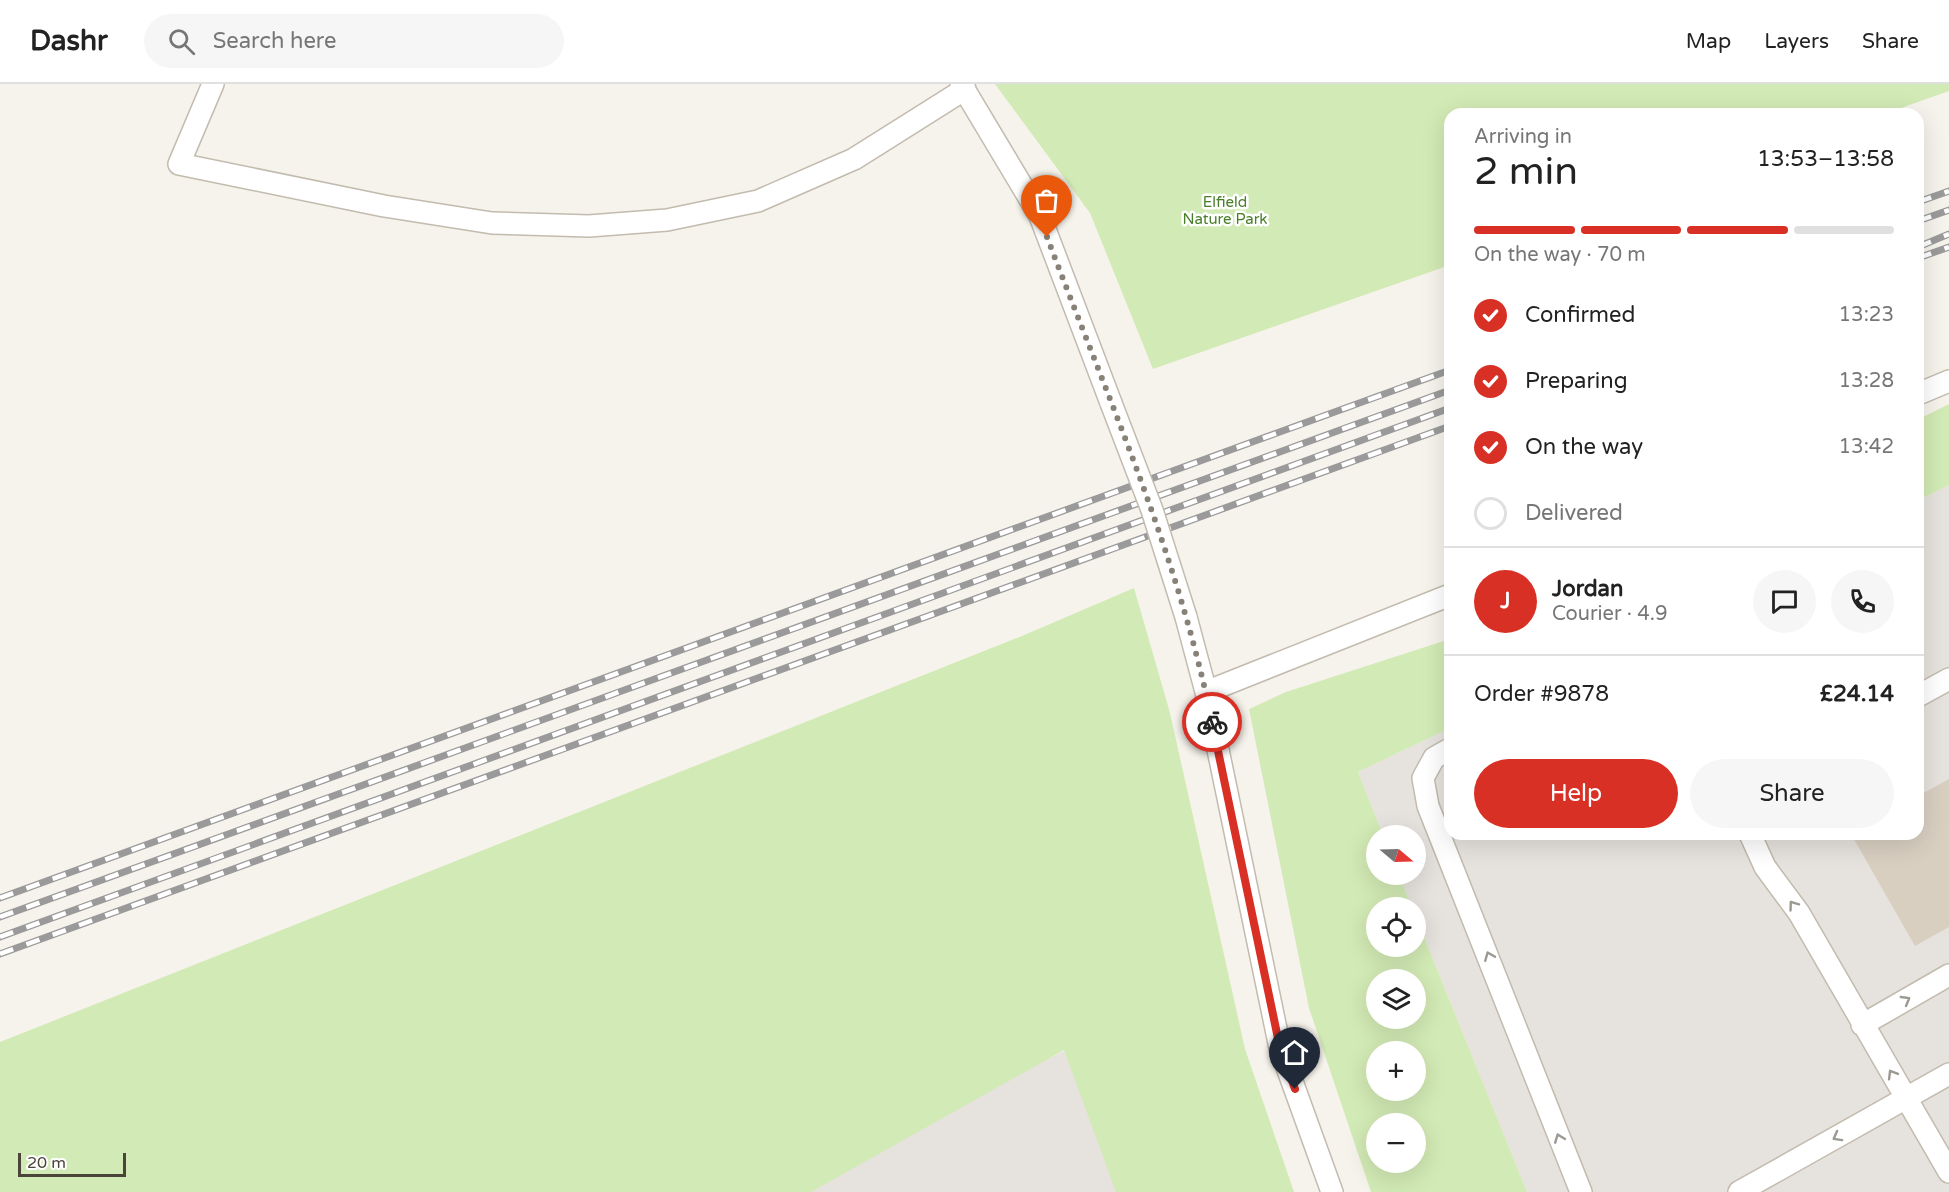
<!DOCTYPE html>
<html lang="en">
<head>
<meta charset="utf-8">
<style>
  :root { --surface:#fff; --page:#f6f6f6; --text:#222; --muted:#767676; --line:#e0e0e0; --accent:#d93025 }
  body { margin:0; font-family:"Varela Round",sans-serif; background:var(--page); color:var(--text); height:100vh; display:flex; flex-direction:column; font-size:22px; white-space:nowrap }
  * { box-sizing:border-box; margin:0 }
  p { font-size:20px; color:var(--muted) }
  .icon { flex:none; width:33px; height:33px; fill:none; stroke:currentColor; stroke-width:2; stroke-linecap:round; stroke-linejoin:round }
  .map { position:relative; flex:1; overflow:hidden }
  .drawer { position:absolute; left:1444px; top:24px; width:480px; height:732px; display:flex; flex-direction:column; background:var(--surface); border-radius:18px; box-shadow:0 6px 24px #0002 }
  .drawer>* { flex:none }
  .needle { width:39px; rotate:109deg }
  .tools { position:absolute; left:1366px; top:741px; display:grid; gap:12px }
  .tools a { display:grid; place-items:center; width:60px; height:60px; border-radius:50%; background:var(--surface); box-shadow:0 6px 24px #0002; font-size:30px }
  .scale { position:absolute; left:18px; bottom:15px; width:108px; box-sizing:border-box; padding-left:6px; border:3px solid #4b4439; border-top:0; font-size:16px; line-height:21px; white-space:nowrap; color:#4b4439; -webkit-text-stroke:4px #fff; paint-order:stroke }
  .pin { position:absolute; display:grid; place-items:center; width:51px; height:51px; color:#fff; margin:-62px -26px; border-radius:50% 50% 50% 0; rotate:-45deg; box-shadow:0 0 6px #0007 }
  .pin .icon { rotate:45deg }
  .courier { position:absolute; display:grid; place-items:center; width:60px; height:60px; margin:-30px; border:4px solid #d93025; border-radius:50%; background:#fff; color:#222; box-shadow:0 2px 8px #0007 }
  .summary em { font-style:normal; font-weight:600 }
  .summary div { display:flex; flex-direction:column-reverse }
  .summary { display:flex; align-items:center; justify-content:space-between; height:102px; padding:0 30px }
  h1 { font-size:39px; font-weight:600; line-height:45px }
  .bar { display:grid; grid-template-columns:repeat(4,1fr); gap:9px 6px; align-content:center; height:72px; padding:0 30px }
  .bar i { height:8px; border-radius:4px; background:var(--line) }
  .bar .selected { background:var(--accent) }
  .bar p { grid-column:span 4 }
  .line { display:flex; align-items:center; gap:15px; padding:0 30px; border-top:2px solid var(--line) }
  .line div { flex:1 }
  .round { display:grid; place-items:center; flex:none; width:63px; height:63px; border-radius:32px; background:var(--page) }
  ol { padding:0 30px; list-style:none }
  li { display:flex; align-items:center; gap:18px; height:66px }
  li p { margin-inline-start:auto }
  li .icon { padding:6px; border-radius:50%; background:var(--accent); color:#fff; stroke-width:4 }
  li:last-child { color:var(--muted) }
  li i { width:33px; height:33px; border:3px solid var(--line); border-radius:50% }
  .button { display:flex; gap:12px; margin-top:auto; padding:12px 30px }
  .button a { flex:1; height:69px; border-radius:36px; background:var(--accent); color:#fff; font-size:24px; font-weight:600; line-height:69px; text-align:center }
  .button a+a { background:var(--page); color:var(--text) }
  header { display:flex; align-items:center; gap:36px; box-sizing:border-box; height:84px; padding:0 30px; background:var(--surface); border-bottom:2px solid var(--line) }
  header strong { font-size:28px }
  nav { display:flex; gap:33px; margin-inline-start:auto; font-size:21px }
  .search { width:420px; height:54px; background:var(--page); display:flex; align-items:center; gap:15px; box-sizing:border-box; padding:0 21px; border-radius:33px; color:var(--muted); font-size:22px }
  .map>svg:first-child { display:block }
  .industrial { fill:#e6e2dd }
  .green { fill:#d2eab5; fill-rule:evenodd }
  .building { fill:#d8cfc1 }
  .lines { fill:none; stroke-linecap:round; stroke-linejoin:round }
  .lane-casing { stroke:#c2bbae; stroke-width:24 }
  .lane { stroke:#fff; stroke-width:21 }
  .rail-casing { stroke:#9a9a9a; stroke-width:7 }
  .rail { stroke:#fff; stroke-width:4.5; stroke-dasharray:14; stroke-linecap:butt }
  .lane-bridge-casing { stroke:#c2bbae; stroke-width:24; stroke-linecap:butt }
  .lane-bridge { stroke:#fff; stroke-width:21 }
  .oneway { stroke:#9c9892 }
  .done { stroke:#878178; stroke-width:6; stroke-dasharray:0 10.8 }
  .route { stroke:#d93025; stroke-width:8 }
  .labels { text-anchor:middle; stroke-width:5; stroke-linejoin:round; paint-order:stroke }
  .park-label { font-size:15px; fill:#4a7f2a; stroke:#fff }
</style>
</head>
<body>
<header>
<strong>Dashr</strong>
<div class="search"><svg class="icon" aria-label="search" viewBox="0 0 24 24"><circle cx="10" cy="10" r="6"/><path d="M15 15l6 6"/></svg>Search here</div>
<nav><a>Map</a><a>Layers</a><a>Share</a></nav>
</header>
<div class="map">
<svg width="1949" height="1108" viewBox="0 0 1949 1108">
  <rect width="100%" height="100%" fill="#f6f3ec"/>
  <!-- industrial -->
  <path class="industrial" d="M1949,401V1108H1527L1416,833V824L1412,823L1399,791L1416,790V752L1383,751L1358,688L1450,644V750H1918L1919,416Z
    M1064,967L1178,1108H776Z"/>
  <!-- green -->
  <path class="green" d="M995,0H1949V7L1884,30H1450V181L1153,285L1090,129Z
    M1949,320V401L1919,416V335Z
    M1134,504L1170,629L1245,965L1294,1108H1116L1064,966L811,1108H0V958L1022,552Z
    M1450,555V644L1358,688L1383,751L1377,752V790L1399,791L1412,823L1377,824V862H1416V833L1527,1108H1371L1309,924L1249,625L1286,608ZM1377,896H1416V934H1377ZM1377,968H1416V1006H1377ZM1377,1040H1416V1078H1377Z"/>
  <!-- building -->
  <path class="building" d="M1949,695V843L1915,862L1851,750H1918V712Z"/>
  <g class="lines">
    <defs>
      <path id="lane" d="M213,0L179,80L384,122L492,139L589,142L667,136L758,117L854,75L965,5
        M961,0L1040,132L1111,319
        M1918,310L1949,297
        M1186,533L1206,608L1280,964L1332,1108
        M1206,608L1450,511
        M1918,612L1949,595
        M1450,665L1434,674L1423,694L1428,722L1581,1108
        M1750,750L1765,783L1799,829L1949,1088
        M1862,941L1949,891
        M1739,1108L1949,990"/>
    </defs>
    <!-- lane casing -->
    <use href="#lane" class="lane-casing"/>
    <!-- lane -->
    <use href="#lane" class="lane"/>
    <defs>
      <path id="rail" d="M1918,118L1949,107
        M1918,137L1949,126
        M1918,163L1949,150
        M1918,174L1949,163
        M0,814L1450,286
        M0,833L1450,306
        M0,853L1450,324
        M0,870L1450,342"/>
    </defs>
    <!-- rail casing -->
    <use href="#rail" class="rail-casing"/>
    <!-- rail -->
    <use href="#rail" class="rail"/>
    <defs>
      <path id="lane-bridge" d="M1111,319L1152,426L1186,533"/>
    </defs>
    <!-- lane-bridge casing -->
    <use href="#lane-bridge" class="lane-bridge-casing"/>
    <!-- lane-bridge -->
    <use href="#lane-bridge" class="lane-bridge"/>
  </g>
  <!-- one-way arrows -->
  <defs><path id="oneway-chevron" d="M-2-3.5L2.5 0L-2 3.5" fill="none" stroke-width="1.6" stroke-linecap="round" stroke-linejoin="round" transform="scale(1.5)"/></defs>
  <g class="oneway">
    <use href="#oneway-chevron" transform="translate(1793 821) rotate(-126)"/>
    <use href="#oneway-chevron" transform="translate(1489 872) rotate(-112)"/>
    <use href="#oneway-chevron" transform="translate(1906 916) rotate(-30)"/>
    <use href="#oneway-chevron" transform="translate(1892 990) rotate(-121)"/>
    <use href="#oneway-chevron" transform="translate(1837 1053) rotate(151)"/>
    <use href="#oneway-chevron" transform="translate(1559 1054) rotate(-111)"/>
  </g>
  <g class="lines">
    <!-- done -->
    <path class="done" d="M1047,153C1107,312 1178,470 1212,638"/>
    <!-- route -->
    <path class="route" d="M1212,638L1280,964L1295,1005"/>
  </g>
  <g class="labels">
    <!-- park labels -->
    <g class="park-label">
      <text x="1225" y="123">Elfield<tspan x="1225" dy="17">Nature Park</tspan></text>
    </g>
  </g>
</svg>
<div class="tools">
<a><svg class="needle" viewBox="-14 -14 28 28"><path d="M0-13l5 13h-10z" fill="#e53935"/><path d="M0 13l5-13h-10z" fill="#767676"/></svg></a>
<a><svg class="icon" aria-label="locate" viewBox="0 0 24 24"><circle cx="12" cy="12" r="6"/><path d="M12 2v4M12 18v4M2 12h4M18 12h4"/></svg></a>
<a><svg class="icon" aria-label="layers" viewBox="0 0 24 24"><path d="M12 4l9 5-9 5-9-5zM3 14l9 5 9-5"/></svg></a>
<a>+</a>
<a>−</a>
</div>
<div class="scale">20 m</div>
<div class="pin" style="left:1047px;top:153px;background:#ea580c"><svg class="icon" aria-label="bag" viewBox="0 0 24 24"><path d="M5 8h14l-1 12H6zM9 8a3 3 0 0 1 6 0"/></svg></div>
<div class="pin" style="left:1295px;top:1005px;background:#1f2937"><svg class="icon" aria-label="home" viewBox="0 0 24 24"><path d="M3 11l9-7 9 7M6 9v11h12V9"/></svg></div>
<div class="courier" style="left:1212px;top:638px"><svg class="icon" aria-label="bike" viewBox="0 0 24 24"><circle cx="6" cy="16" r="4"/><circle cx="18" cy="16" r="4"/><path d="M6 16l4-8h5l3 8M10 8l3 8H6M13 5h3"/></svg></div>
<section class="drawer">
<div class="summary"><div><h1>2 min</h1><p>Arriving in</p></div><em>13:53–13:58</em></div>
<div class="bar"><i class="selected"></i><i class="selected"></i><i class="selected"></i><i></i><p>On the way · 70 m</p></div>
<ol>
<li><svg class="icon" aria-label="check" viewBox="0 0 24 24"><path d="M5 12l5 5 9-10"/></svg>Confirmed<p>13:23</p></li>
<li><svg class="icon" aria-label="check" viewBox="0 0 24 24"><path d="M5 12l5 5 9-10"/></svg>Preparing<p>13:28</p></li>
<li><svg class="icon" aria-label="check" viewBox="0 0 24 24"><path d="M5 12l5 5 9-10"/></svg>On the way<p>13:42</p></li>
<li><i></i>Delivered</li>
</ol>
<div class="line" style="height:108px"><b class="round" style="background:var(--accent);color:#fff">J</b><div><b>Jordan</b><p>Courier · 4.9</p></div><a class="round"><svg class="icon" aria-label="chat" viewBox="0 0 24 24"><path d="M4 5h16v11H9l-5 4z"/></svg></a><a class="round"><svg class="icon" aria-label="phone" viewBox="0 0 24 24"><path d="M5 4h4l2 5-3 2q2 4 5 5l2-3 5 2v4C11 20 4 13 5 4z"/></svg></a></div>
<div class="line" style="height:78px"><div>Order #9878</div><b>£24.14</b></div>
<div class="button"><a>Help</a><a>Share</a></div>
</section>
</div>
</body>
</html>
